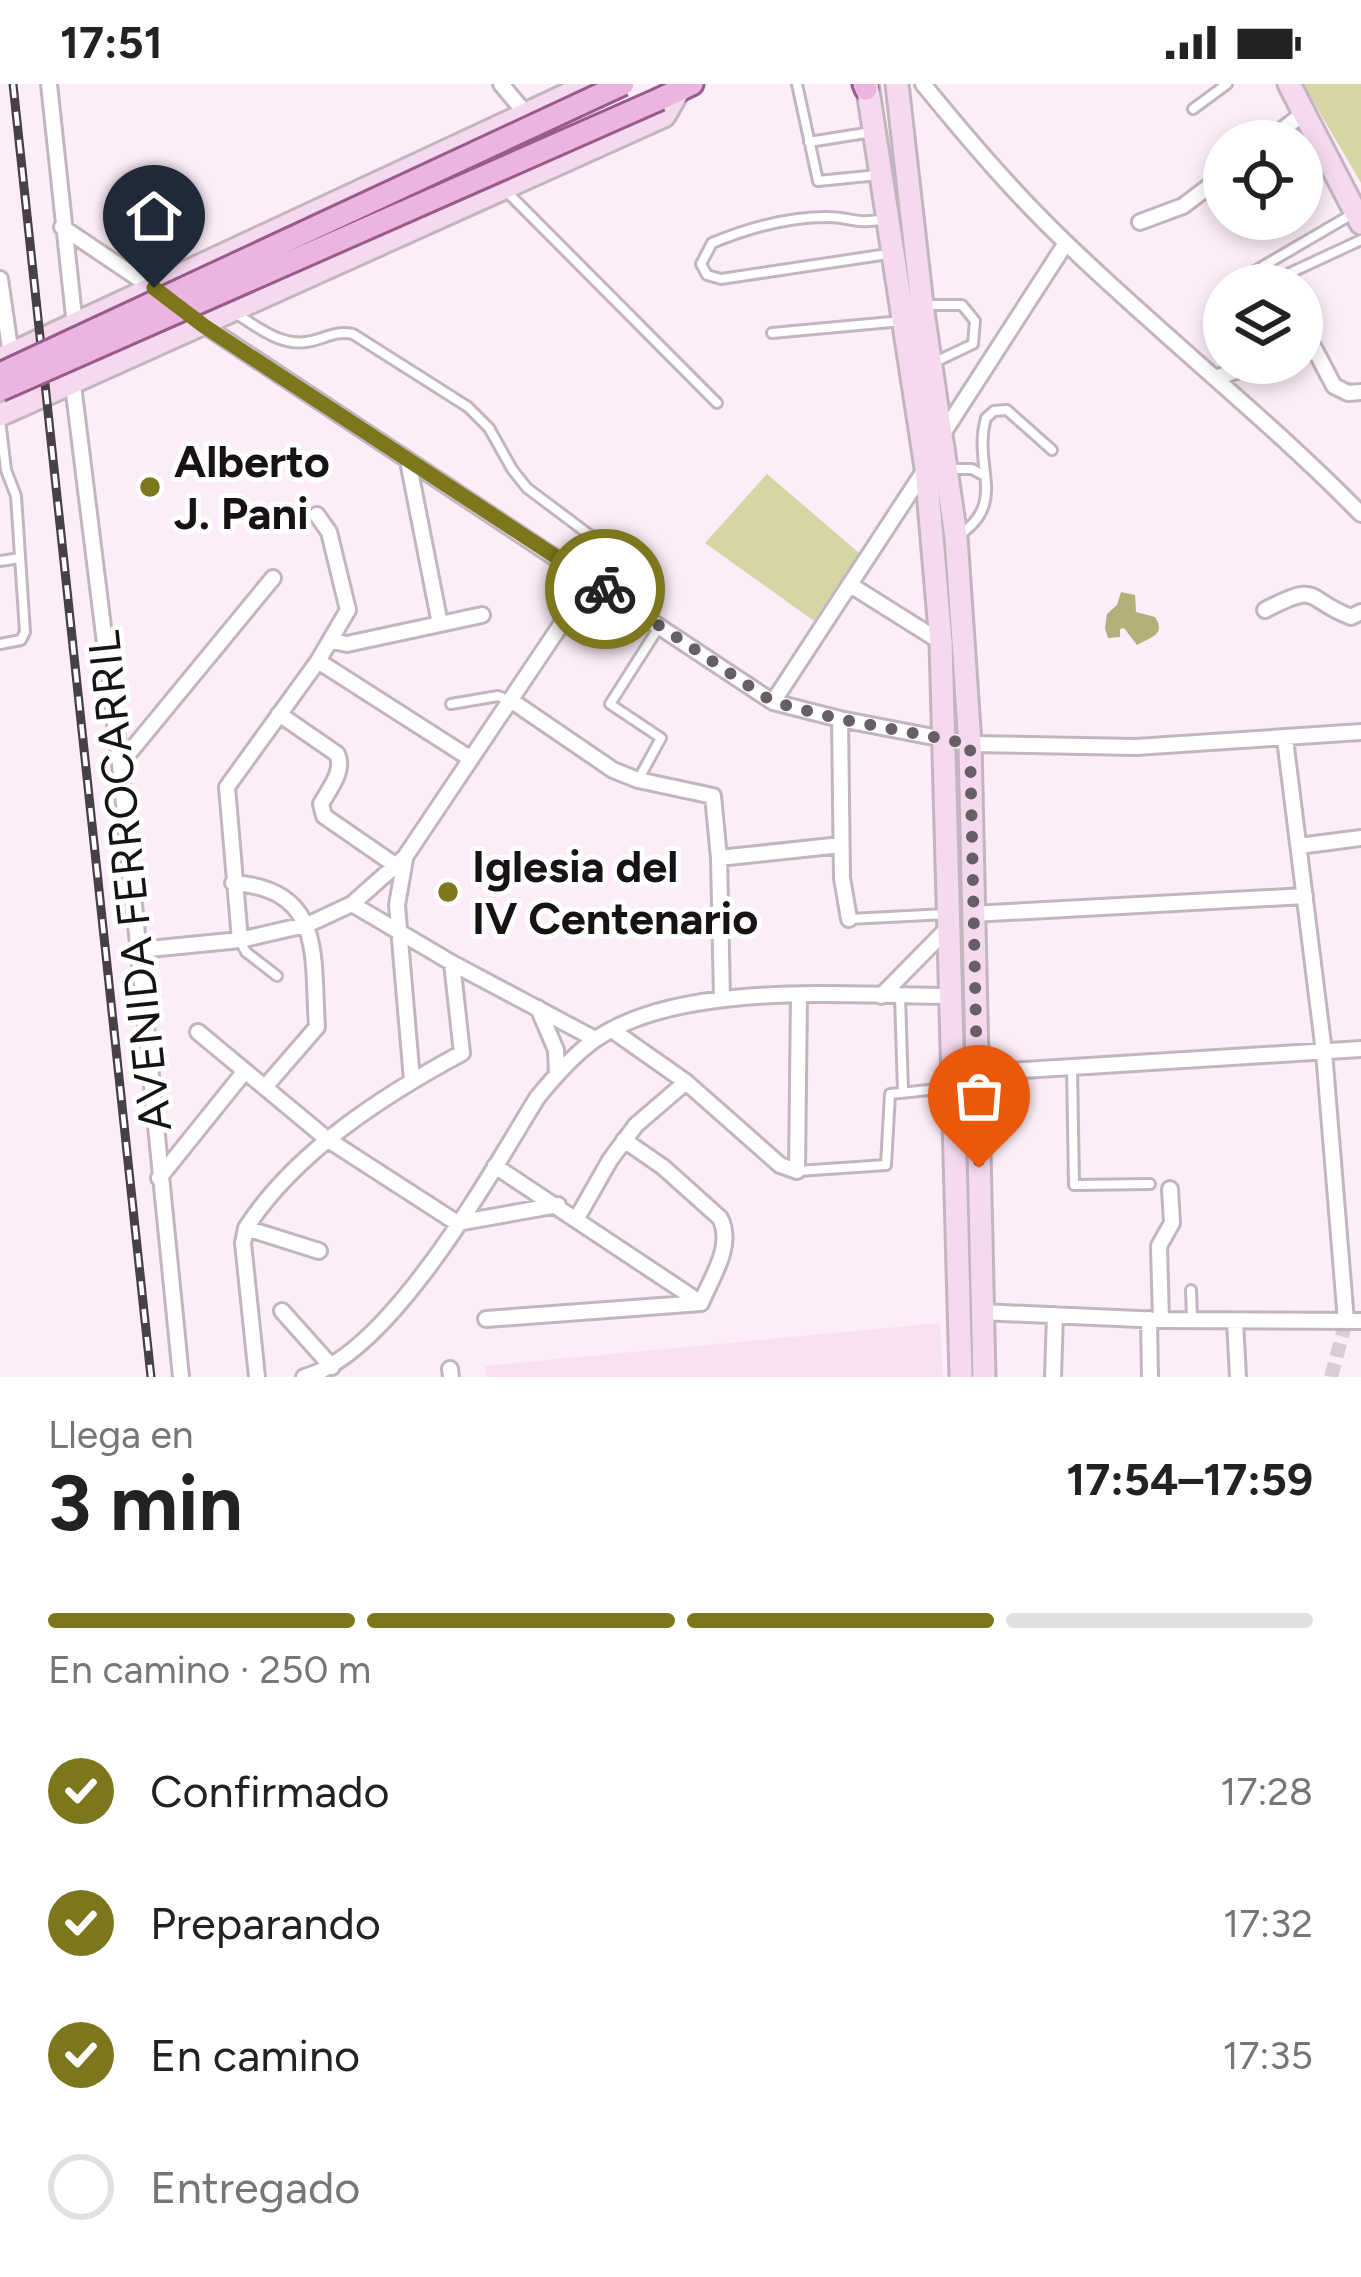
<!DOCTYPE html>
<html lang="es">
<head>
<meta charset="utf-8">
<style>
  :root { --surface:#fff; --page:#f6f6f6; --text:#222; --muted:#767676; --line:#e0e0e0; --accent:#7c771d }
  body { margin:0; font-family:Figtree,sans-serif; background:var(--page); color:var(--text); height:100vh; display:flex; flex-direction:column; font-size:45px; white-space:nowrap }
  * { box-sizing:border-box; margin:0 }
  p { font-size:39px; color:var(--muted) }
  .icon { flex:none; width:66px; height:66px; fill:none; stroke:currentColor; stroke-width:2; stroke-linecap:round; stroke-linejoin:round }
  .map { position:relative; height:1293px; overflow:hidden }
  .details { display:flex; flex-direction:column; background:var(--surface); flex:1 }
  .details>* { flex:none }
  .tools { position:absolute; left:1203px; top:36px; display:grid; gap:24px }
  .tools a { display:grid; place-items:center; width:120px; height:120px; border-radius:50%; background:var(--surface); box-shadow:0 6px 18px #0003; font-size:60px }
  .pin { position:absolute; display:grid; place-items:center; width:102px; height:102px; color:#fff; margin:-123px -51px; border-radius:50% 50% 50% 0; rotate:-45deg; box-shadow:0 0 12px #0007 }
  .pin .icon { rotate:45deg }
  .courier { position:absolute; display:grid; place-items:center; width:120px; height:120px; margin:-60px; border:9px solid #7c771d; border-radius:50%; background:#fff; color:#222; box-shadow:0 3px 15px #0007 }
  .head em { font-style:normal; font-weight:700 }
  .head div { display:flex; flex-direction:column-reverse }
  .head { display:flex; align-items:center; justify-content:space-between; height:204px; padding:0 48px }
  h1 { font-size:78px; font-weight:700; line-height:90px }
  .bar { display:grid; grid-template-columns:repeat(4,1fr); gap:18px 12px; align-content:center; height:144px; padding:0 48px }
  .bar i { height:15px; border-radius:9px; background:var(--line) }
  .bar .current { background:var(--accent) }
  .bar p { grid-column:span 4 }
  ol { padding:0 48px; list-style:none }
  li { display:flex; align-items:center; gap:36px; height:132px }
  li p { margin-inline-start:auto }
  li .icon { padding:12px; border-radius:50%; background:var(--accent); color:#fff; stroke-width:4 }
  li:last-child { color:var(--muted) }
  li i { width:66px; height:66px; border:6px solid var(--line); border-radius:50% }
  .status { display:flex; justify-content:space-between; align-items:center; height:84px; padding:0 60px; background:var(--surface); direction:ltr }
  .status svg { height:33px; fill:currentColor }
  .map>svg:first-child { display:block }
  .built { fill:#f7e1f1 }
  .green { fill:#d7d5a4 }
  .water { fill:#b3b179 }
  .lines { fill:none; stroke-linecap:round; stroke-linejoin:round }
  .street-tunnel { stroke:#daccd6; stroke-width:14; stroke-dasharray:14 7; stroke-linecap:butt }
  .lane-casing { stroke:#c3b5bf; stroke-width:14 }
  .street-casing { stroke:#c3b5bf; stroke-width:20 }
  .secondary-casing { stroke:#c3b5bf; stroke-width:27 }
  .primary-casing { stroke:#995b8b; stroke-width:27 }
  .lane { stroke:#fff; stroke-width:8 }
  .street { stroke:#fff; stroke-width:14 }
  .secondary { stroke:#f5daef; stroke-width:21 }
  .primary { stroke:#ecb5df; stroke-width:21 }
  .rail-casing { stroke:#484046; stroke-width:9 }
  .rail { stroke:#fff; stroke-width:4.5; stroke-dasharray:14; stroke-linecap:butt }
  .primary-bridge-casing { stroke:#995b8b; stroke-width:27; stroke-linecap:butt }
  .primary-bridge { stroke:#ecb5df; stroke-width:21 }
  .done { stroke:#675f65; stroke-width:12; stroke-dasharray:0 21.6 }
  .route { stroke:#7c771d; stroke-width:15 }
  .poi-dot { fill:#7c771d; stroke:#fff; stroke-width:4.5 }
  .labels { text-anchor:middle; stroke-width:10; stroke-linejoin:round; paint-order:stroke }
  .poi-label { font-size:45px; font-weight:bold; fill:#171216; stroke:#fff; text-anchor:start }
  .street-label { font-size:45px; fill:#171216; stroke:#fff }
</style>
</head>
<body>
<div class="status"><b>17:51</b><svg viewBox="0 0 49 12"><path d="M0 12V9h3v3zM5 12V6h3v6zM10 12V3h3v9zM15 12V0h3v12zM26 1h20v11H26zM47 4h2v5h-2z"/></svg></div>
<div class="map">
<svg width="1361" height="1293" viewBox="0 0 1361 1293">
  <rect width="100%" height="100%" fill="#fcedf8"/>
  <!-- built -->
  <path class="built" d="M940,1239L943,1293H487L485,1282Z"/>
  <!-- green -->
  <path class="green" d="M1303,0H1361V99Z
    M767,390L859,469L814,537L705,459Z"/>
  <!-- water -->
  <path class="water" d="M1121,508L1135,511L1136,528L1155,533C1167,551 1149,554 1137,561L1124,544L1120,545V553L1108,554L1105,544L1107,530L1117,521Z"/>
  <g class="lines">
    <!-- street-tunnel -->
    <path class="street-tunnel" d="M1331,1293L1346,1237"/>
    <defs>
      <path id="lane" d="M797,0L818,97L878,91
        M1193,25L1227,0
        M809,58L872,48
        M505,106L717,319
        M885,135C855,141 851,133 827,133C787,133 748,144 712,159L701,180L707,191L721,195L888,170
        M1240,201L1248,191L1354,129
        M1264,201L1361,156
        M927,221H962L975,237L973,260L933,279
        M235,229C256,242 280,262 306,258C324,256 333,246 353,250L468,323L489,344L512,385L527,404L595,455
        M772,249L902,237
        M951,385H972L983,391
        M958,452C1009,418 972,384 986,334L994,327L1007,326L1052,366
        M0,477L20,474
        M0,560L21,556L25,548L16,412L6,386L0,336
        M451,620L498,612L508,616
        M638,696L661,654L610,620L659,543
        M849,835L947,830
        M240,857L246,868L277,892
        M900,912L903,1007
        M1072,983L1074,1101L1150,1100
        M798,1087L886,1081L890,1010L948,1004
        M1191,1206L1192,1234"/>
      <path id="street" d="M49,0L75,242
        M501,0L526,30
        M923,0C968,55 1013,108 1064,157C1161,251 1267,334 1361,430
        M1268,57L1304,29
        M1140,138L1183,122L1224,91
        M62,143L154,205
        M0,195L11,271
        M201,239L773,618L840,635L970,660L1136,663L1361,648
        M1302,265L1314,264L1334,302L1348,309L1361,308
        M1218,293L1260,279
        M73,301L120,680L181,1293
        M942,351L1066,159
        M408,377L440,540
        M852,502L941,558
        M1265,526C1321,497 1304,515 1351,533L1361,528
        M332,557L347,560L482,531
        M318,577L471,675
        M512,617L613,686L638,696L713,712L719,774L722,915
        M773,618L926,384
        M279,630L337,670C345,687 329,705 321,720L324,732L395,781
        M840,635L842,794L849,835
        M1285,655L1324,968L1346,1237
        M120,680L273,494
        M1299,762L1361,754
        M719,774L841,761
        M405,775L397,821L412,996
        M233,799C325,805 312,873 317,943L265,1003
        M352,820L452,879L595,955
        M972,830L1305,812
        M240,856L227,703L318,577L348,526L329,448L317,431
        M139,866L240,856L309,840L352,820L405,773L591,496
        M881,912L949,843
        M538,924L556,966L557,990
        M612,946L686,998L780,1081L797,1087L799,912
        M198,948L327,1055L457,1139L558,1121
        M977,989L1361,965
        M624,1056L663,1083L720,1134C734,1162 712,1192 701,1219
        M495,1082L701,1219
        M159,1094L245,987
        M577,1134L610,1076L636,1041L686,998
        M246,1144L319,1167
        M282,1227L332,1283
        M981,1228L1161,1236L1361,1237
        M486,1235L701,1219
        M1149,1235L1150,1293
        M1161,1236L1159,1162L1172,1139L1170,1105
        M1235,1237L1238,1293
        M450,1285L451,1293
        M257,1293L243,1159L246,1144C295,1068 384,1011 462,969L452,879
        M304,1293C390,1271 491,1089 537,1014C554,993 574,970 596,955C682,896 850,912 952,912
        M1053,1293L1055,1231"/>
      <path id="secondary" d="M867,0L926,384L941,558L961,1293
        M897,0L922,221L956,453L970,660L984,1293
        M1289,0L1361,139
        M0,275L590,0
        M0,331L664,32L679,6"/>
      <path id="primary" d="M864,0L866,5
        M660,15L692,0"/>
    </defs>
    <!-- lane casing -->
    <use href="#lane" class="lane-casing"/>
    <!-- street casing -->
    <use href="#street" class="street-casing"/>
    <!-- secondary casing -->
    <use href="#secondary" class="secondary-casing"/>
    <!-- primary casing -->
    <use href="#primary" class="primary-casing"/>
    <!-- lane -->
    <use href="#lane" class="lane"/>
    <!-- street -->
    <use href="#street" class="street"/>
    <!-- secondary -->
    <use href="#secondary" class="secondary"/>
    <!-- primary -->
    <use href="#primary" class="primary"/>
    <defs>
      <path id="rail" d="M13,0L151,1293"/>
    </defs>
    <!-- rail casing -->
    <use href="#rail" class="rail-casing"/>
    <!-- rail -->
    <use href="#rail" class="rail"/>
    <defs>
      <path id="primary-bridge" d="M0,290L623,0
        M0,306L660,15"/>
    </defs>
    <!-- primary-bridge casing -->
    <use href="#primary-bridge" class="primary-bridge-casing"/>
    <!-- primary-bridge -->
    <use href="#primary-bridge" class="primary-bridge"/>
  </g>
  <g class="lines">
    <!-- done -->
    <path class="done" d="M605,505L773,618L840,635L970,660L979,1084"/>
    <!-- route -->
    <path class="route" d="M154,204L204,242L605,505"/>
  </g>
  <!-- markers -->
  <g class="poi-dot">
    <circle cx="150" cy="403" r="12"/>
    <circle cx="448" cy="808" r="12"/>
  </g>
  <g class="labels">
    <!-- poi labels -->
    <g class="poi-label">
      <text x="174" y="393">Alberto<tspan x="174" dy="52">J. Pani</tspan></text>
      <text x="472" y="798">Iglesia del<tspan x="472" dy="52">IV Centenario</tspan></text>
    </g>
    <!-- street labels -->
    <g class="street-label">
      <text transform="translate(129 797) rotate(-96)" y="16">AVENIDA FERROCARRIL</text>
    </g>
  </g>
</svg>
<div class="tools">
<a><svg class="icon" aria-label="locate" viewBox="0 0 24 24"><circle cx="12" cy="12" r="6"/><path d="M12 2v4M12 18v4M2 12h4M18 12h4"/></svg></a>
<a><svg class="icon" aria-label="layers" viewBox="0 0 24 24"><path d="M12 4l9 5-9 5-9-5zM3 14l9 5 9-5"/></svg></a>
</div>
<div class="pin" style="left:979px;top:1084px;background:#ea580c"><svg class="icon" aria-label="bag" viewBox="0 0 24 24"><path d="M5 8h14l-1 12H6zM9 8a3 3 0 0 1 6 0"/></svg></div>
<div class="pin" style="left:154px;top:204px;background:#1f2937"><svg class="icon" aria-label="home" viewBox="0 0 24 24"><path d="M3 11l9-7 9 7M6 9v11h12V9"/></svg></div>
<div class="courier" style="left:605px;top:505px"><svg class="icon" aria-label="bike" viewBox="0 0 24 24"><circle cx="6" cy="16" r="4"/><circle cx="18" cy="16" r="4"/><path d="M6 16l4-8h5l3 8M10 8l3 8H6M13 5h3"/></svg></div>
</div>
<section class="details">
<div class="head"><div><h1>3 min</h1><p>Llega en</p></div><em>17:54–17:59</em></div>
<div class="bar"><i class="current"></i><i class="current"></i><i class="current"></i><i></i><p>En camino · 250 m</p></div>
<ol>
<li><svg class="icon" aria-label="check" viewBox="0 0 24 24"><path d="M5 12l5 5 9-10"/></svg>Confirmado<p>17:28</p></li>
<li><svg class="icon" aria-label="check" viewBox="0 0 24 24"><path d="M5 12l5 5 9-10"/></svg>Preparando<p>17:32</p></li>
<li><svg class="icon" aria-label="check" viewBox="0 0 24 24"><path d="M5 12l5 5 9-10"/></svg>En camino<p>17:35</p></li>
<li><i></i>Entregado</li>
</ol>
</section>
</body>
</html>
